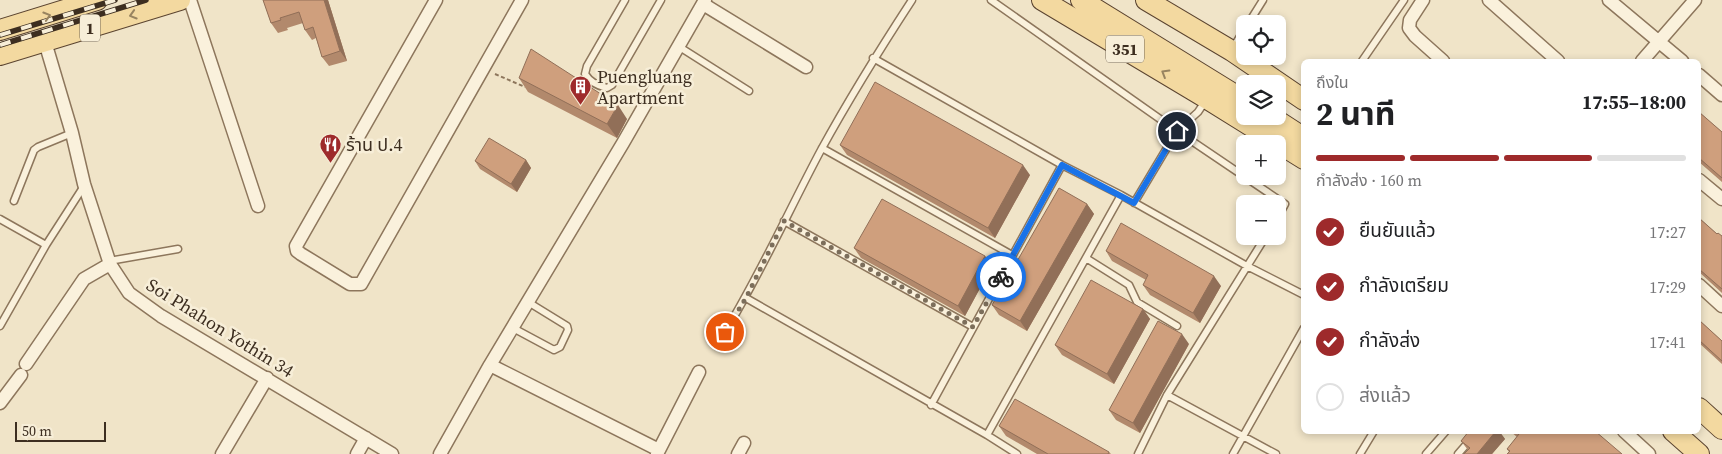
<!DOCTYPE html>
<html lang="th">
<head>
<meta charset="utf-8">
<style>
  :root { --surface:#fff; --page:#f2f2f2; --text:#202124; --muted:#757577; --line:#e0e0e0; --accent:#9e2a2b }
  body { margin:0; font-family:"Source Serif 4","Noto Sans Thai",serif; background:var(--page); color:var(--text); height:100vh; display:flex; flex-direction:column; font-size:19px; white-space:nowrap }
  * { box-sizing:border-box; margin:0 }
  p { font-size:16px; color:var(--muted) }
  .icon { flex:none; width:28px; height:28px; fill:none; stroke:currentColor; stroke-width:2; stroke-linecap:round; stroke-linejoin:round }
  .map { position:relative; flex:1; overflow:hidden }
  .side { position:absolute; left:1301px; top:59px; width:400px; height:375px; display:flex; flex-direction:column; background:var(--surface); border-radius:8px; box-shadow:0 2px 8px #0003 }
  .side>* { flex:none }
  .fabs { position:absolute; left:1236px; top:15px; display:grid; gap:10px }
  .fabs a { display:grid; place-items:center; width:50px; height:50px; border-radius:8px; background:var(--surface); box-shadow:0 2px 8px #0003; font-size:25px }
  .scale { position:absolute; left:15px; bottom:12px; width:91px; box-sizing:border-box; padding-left:5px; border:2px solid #3d2e20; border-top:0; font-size:14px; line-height:18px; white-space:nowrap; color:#3d2e20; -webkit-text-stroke:4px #f7eed8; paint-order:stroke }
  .pin { position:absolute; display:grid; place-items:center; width:42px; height:42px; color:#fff; margin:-21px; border:2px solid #fff; border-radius:50%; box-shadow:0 1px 5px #0007 }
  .courier { position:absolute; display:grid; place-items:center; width:50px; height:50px; margin:-25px; border:4px solid #1a73e8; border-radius:50%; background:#fff; color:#222; box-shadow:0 1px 6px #0007 }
  .overview em { font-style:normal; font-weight:700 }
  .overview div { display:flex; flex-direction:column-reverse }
  .overview { display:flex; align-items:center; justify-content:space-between; height:85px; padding:0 15px }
  h1 { font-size:32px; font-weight:700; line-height:38px }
  .bar { display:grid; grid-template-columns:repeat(4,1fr); gap:8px 5px; align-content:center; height:60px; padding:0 15px }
  .bar i { height:6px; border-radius:4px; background:var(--line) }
  .bar .on { background:var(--accent) }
  .bar p { grid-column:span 4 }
  ol { padding:0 15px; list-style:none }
  li { display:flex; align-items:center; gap:15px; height:55px }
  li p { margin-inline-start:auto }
  li .icon { padding:5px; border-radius:50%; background:var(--accent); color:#fff; stroke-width:4 }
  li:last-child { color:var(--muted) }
  li i { width:28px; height:28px; border:2px solid var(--line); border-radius:50% }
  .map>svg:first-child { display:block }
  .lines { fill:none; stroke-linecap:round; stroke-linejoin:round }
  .lane-casing { stroke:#8d765c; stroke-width:9 }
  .street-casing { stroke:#8d765c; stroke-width:15 }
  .primary-casing { stroke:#5b4430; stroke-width:22 }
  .path { stroke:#8d765c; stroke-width:2; stroke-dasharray:4 2.5; stroke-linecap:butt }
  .lane { stroke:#faf1dc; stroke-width:6 }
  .street { stroke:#faf1dc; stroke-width:12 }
  .primary { stroke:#f3d9a0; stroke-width:20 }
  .rail-casing { stroke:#3d2e20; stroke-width:5.5 }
  .rail { stroke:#f7eed8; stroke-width:4; stroke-dasharray:11; stroke-linecap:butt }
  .wall { fill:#b2896c }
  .shaded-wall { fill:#916f58 }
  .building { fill:#cf9f7d; stroke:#916f58 }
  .oneway { stroke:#988460 }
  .done { stroke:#7c6e5b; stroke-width:5; stroke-dasharray:0 9 }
  .route { stroke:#1a73e8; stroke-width:6 }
  .labels { text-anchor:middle; stroke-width:5; stroke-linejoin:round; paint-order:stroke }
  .shield { fill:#f7eed8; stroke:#756857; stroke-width:1 }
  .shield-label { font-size:16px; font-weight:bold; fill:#3d2e20 }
  .poi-label { font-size:18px; fill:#3d2e20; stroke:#f7eed8; text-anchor:start }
  .street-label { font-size:18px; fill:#3d2e20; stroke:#f7eed8 }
</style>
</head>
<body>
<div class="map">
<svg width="1722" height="454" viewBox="0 0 1722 454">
  <rect width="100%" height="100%" fill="#f0e4c8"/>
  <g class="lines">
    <defs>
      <path id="lane" d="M625,0L587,66L585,74C590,82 598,86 607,88L612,85L661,0
        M991,0L1177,131L1285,204L1278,217
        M1248,24L1263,0
        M678,46L749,91
        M1233,48L1245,28
        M873,58L1062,165L1121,195L1247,266L1304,295
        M1362,61L1404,0
        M822,148L1012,255
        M14,201L34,150L38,147L72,133
        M1134,203L1177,131L1198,112L1206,100
        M0,219L46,245
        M784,221L973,327
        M1086,258L1129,285L1137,302L1177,326
        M109,261L178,249
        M746,298L987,435L1017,454
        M0,326L46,245L84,186
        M513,328L554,350L560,347L568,330L567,326L528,302
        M725,332C761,273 789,210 821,150C849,99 880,49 912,0
        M1167,395L1276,454
        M931,405L1062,165
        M987,435L1121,195
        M1138,454L1167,395L1266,236
        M1233,454L1304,328
        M1360,454L1374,431
        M1426,454L1446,431
        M1458,454L1478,431"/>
      <path id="street" d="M190,0L258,206
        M436,0L296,246L297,251L301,254L350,284H361L522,0
        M1423,0L1410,20L1409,28L1415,36L1443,61
        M1489,0L1558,61
        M1609,0L1682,61
        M703,4L806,67
        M45,42L72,133L84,184L110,264L129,293L161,316L392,454
        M1642,61L1695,0
        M1699,75L1722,95
        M1699,180L1722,199
        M1699,285L1722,306
        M26,364L84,279L110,264
        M490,365L659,450
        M0,403L21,375
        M1624,431L1649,454
        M222,454L267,378
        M357,454L366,438
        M440,454L490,365L623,143L705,0
        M657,454L699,372
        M738,454L744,443"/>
      <path id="primary" d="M1042,0L1201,95L1304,159
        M1081,0L1245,101
        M1146,0L1232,51L1304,100
        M0,30L97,0
        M0,55L180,0
        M1270,116L1304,138
        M1699,408L1722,429
        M1673,431L1699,454"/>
    </defs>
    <!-- lane casing -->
    <use href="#lane" class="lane-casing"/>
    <!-- street casing -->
    <use href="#street" class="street-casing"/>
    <!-- primary casing -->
    <use href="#primary" class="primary-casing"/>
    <!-- path -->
    <path class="path" d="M495,74L525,87"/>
    <!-- lane -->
    <use href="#lane" class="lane"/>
    <!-- street -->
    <use href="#street" class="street"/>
    <!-- primary -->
    <use href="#primary" class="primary"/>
    <defs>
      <path id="rail" d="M0,35L115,0
        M0,45L146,0"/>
    </defs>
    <!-- rail casing -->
    <use href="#rail" class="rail-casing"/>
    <!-- rail -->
    <use href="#rail" class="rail"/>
  </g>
  <!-- wall -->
  <path class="wall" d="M263,0H328L347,61L329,66L322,57L316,38L312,40L305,30L303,23L287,28L288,30L278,33L271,23Z
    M519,78L627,119L617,138L528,92Z
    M1699,112L1722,132V182L1699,162Z
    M840,145L1030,175L995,238L847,155Z
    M526,160L531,168L517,192L480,169L475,161Z
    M1087,204L1094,214L1027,331L999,315L992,305Z
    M1699,218L1717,234L1722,236V293L1699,272Z
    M854,248L985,256L992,266L965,316L861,258Z
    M1106,251L1221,286L1200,323L1150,295L1143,285L1146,280L1112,261Z
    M1143,309L1150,319L1114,384L1062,355L1055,345Z
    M1699,320L1722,341V364L1699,343Z
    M1189,344L1140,433L1116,420L1109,410Z
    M999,426L1109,452L1111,454H1037L1006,436Z
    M1469,431H1499L1505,439L1492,454H1464L1468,450L1461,441Z
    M1510,431H1595L1509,452L1507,449L1517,437Z"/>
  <!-- shaded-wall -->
  <path class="shaded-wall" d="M324,0H328L347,61L340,51Z
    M618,105L627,119L617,138L607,124Z
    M526,160L531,168L517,192L511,184Z
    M1023,165L1030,175L995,238L988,228Z
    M1087,204L1094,214L1027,331L1020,321Z
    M985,256L992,266L965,316L958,306Z
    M1214,276L1221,286L1200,323L1193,313Z
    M1143,309L1150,319L1114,384L1107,374Z
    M1182,334L1189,344L1140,433L1133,423Z
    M1496,431H1499L1505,439L1492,454H1477Z"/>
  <!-- building -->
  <path class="building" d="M263,0H324L340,51L322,57L313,27L305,30L299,12L280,18L281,20L271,23Z
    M531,49L618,105L607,124L519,78Z
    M875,82L1023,165L988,228L840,145Z
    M1699,112L1722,132V178L1699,158Z
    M489,138L526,160L511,184L475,161Z
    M1059,188L1087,204L1020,321L992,305Z
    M882,199L985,256L958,306L854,248Z
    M1699,218L1717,234L1718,233L1722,236V289L1699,269Z
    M1121,223L1214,276L1193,313L1143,285L1148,275L1106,251Z
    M1091,280L1143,309L1107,374L1055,345Z
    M1699,320L1722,341V361L1699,340Z
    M1158,321L1182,334L1133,423L1109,410Z
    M1015,399L1109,452L1108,454H1048L999,426Z
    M1469,431H1496L1477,454H1464L1470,448L1461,441Z
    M1515,431H1595L1622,454H1507L1510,451L1507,449L1519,434Z"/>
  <!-- one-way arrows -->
  <defs><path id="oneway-chevron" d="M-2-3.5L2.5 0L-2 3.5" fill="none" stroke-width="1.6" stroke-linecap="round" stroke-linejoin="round" transform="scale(1.25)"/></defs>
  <g class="oneway">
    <use href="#oneway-chevron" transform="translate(133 15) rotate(163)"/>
    <use href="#oneway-chevron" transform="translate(47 16) rotate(-17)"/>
    <use href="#oneway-chevron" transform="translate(1165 73) rotate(-149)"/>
  </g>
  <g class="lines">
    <!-- done -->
    <path class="done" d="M725,332L746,298L784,221L973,327L1001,277"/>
    <!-- route -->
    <path class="route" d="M1001,277L1062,165L1134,203L1177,131"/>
  </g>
  <!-- icons -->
  <defs>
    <symbol id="building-pin" viewBox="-11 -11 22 30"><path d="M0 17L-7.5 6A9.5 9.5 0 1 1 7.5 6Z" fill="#9e2a2b" stroke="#f7eed8"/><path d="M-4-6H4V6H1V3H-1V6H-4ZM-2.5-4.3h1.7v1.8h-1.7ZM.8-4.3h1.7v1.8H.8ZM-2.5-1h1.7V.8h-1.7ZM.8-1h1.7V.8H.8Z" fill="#fff"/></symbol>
    <symbol id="restaurant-pin" viewBox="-11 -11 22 30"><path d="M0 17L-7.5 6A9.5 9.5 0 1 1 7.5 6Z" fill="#9e2a2b" stroke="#f7eed8"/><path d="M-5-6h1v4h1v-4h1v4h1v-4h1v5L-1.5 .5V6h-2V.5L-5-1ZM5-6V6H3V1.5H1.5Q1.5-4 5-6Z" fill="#fff"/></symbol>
  </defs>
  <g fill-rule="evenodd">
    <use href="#building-pin" x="568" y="74" width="25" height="34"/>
    <use href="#restaurant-pin" x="318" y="132" width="25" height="34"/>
  </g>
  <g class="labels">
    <!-- shield labels -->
    <g class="shield">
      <rect x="80" y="14.5" width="20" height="27" rx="4"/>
      <rect x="1106" y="35.5" width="38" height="27" rx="4"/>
    </g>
    <g class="shield-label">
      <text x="90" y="34">1</text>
      <text x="1125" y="55">351</text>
    </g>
    <!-- poi labels -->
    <g class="poi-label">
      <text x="597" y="83">Puengluang<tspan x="597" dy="21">Apartment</tspan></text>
      <text x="346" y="151">ร้าน ป.4</text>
    </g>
    <!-- street labels -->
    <g class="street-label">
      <text transform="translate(220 328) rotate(32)" y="6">Soi Phahon Yothin 34</text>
    </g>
  </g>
</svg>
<div class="fabs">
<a><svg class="icon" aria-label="locate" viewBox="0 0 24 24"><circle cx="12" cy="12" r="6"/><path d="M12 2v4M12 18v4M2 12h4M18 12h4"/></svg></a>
<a><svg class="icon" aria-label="layers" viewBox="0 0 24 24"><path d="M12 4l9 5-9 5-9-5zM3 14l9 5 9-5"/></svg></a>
<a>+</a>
<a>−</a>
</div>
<div class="scale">50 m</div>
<div class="pin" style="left:725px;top:332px;background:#ea580c"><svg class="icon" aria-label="bag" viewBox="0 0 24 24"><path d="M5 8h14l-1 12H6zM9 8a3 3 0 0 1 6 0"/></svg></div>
<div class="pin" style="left:1177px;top:131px;background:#1f2937"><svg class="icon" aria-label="home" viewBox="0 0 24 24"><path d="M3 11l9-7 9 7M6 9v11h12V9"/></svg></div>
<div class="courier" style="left:1001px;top:277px"><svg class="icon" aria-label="bike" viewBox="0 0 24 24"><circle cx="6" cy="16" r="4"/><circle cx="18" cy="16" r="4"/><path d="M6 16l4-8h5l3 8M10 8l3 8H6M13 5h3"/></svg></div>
<section class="side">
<div class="overview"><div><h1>2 นาที</h1><p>ถึงใน</p></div><em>17:55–18:00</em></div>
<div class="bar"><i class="on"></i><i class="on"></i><i class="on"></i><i></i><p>กำลังส่ง · 160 m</p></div>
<ol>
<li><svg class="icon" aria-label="check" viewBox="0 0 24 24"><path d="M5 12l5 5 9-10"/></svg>ยืนยันแล้ว<p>17:27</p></li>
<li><svg class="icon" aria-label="check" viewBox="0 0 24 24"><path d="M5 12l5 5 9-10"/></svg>กำลังเตรียม<p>17:29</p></li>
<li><svg class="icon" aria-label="check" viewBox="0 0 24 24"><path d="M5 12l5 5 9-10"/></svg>กำลังส่ง<p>17:41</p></li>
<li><i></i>ส่งแล้ว</li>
</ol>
</section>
</div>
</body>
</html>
